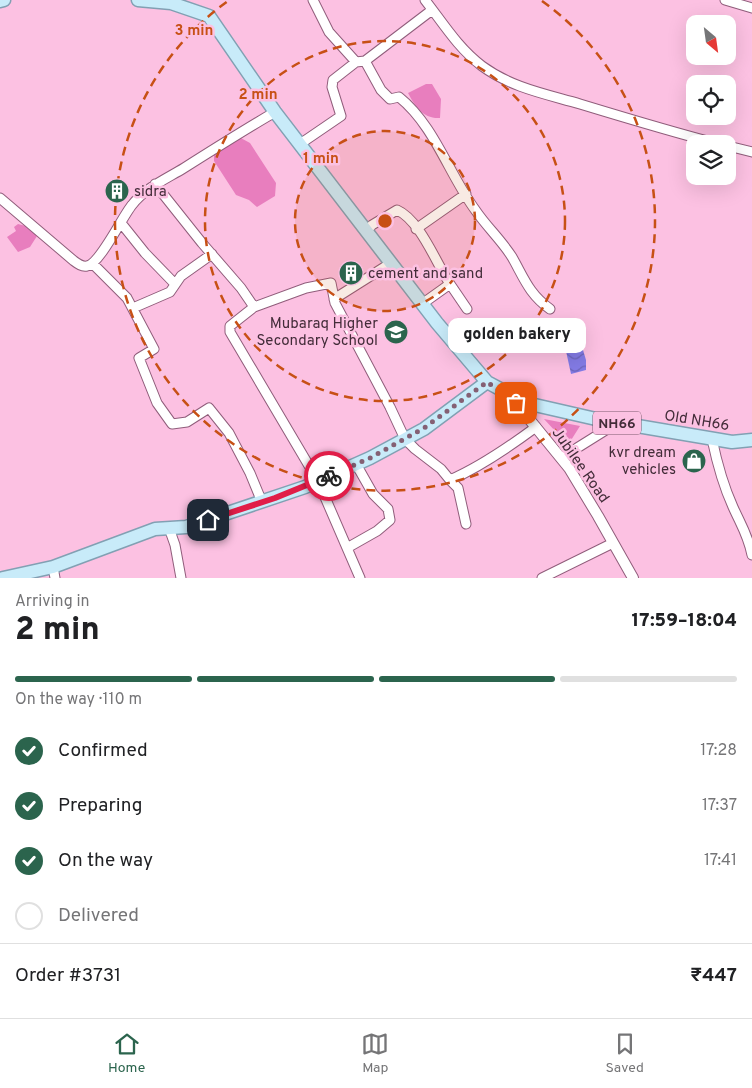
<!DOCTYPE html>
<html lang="en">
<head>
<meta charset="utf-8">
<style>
  :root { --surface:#fff; --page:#f6f6f6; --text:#202124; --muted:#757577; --line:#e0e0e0; --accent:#2b644d }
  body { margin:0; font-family:Overpass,sans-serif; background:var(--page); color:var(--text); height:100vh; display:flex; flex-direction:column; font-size:19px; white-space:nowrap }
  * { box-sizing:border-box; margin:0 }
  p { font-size:16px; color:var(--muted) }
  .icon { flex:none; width:28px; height:28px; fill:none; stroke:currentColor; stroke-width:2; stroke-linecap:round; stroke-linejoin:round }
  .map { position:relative; height:578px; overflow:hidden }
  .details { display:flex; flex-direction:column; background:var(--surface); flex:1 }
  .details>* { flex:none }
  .needle { width:32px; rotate:151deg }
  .buttons { position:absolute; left:686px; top:15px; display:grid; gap:10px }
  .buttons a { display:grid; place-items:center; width:50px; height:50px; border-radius:10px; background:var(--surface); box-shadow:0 5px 20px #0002; font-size:25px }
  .pin { position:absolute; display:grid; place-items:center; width:42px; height:42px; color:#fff; margin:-21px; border-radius:10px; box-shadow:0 2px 8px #0006 }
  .courier { position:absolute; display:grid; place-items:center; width:50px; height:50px; margin:-25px; border:4px solid #e11d48; border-radius:50%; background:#fff; color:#222; box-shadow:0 1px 6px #0007 }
  .bubble { position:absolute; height:35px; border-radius:10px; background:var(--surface); box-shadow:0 5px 20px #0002; font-size:16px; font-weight:800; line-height:35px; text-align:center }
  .summary em { font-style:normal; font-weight:800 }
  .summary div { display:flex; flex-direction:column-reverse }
  .summary { display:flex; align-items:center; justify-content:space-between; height:85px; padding:0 15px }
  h1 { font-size:32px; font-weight:800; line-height:38px }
  .bar { display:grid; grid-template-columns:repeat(4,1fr); gap:8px 5px; align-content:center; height:60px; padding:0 15px }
  .bar i { height:6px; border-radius:4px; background:var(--line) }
  .bar .active { background:var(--accent) }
  .bar p { grid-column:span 4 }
  .line { display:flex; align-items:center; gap:12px; padding:0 15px; border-top:1px solid var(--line) }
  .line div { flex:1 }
  ol { padding:0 15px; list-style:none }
  li { display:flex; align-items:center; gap:15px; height:55px }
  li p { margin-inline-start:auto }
  li .icon { padding:5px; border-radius:50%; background:var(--accent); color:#fff; stroke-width:4 }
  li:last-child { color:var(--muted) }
  li i { width:28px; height:28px; border:2px solid var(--line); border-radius:50% }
  .menu { display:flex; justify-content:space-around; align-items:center; height:70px; border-top:1px solid var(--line); background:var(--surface); font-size:14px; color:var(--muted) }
  .menu a { display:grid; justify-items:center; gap:2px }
  .menu .active { color:var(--accent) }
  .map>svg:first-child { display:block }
  .park { fill:#e87ebe }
  .water { fill:url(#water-waves) }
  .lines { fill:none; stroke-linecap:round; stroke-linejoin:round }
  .minor-casing { stroke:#905d7b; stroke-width:11 }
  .tertiary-casing { stroke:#905d7b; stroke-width:12 }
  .primary-casing { stroke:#82a0b3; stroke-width:15 }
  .minor { stroke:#fff; stroke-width:9 }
  .tertiary { stroke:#fff; stroke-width:10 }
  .primary { stroke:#c8ebf9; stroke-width:12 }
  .done { stroke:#846074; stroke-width:5; stroke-dasharray:0 9 }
  .route { stroke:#e11d48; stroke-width:6 }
  .ring { fill:none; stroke:#c75015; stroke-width:2.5; stroke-dasharray:9 6 }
  .labels { text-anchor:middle; stroke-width:5; stroke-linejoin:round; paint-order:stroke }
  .shield { fill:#fcc1e2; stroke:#7a596c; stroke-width:1 }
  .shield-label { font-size:14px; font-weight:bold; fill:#432c39 }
  .poi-label { font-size:15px; fill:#432c39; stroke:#fcc1e2; text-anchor:start }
  .street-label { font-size:15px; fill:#432c39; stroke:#fcc1e2 }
  .centre { fill:#c75015; stroke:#fcc1e2; stroke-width:2.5 }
  .ring-label { font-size:15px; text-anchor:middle; font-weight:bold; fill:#c75015; stroke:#fcc1e2; stroke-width:5; stroke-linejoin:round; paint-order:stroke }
</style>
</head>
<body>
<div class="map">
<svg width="752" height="578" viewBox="0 0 752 578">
  <defs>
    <pattern id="water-waves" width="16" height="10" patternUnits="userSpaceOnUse" patternTransform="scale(1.25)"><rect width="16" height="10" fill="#837be5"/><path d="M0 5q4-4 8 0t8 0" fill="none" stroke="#6d65bb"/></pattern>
  </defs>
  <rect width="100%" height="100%" fill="#fcc1e2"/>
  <!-- park -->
  <path class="park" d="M426,84H432L441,99L440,118C423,119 415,106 408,93Z
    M239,137L250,143L276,183L275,196L257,207L249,200L236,195L214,161V151Z
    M18,224L26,226L37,236L30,247L18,252L7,237L16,231L14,227Z
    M544,419L580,426L568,445Z"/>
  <!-- water -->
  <path class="water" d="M583,350L586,360V370L571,374L566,351Z"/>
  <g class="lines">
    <defs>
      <path id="minor" d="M313,0L329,32L356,62
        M425,0C443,23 458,48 482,66C512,88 546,94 580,104C626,118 672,132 719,144
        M725,0L752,8
        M365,61L432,10
        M300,144L341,116L332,87L333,80L356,62L365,61L381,90L390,99L399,97C435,126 449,175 476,211C487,227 502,241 512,257C524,278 529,294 550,309
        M728,146L752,152
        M155,184L202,243L241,288L254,307L306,288L331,283L335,303L390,407L405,439L415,449L441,469L450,480C480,467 509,447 536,427
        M0,198L74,261C78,264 82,267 87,266C100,264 122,217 132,205C145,188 166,179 184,168C214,149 244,130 275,112
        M121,223L145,253L175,284
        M416,229L466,194
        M366,231L372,225L397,210C420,220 436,263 450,284L422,304
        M93,264L127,298L154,349L139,358L157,403L172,424L187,422L209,408L229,433L250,473L262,502
        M450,284L467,309
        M334,299L391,263
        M254,307L230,326V332L318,481L360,578
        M133,308L170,292L181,276L212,254
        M712,439C717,463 723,485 733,507C741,525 748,535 752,555
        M561,458L617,423
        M450,480L458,488L466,524
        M169,528L175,545L181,578
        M347,548L377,531L390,520L388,509L373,494L356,464
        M53,567L55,578
        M542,578L613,543"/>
      <path id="tertiary" d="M510,398L516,403L569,468L598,516L633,578"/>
      <path id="primary" d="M138,0L171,3L209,16L275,112L437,323L487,382L526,403L596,419L732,442L752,440
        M0,1L4,0
        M3,578L53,567L155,529L186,527L305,487L370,458L424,429L487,382"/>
    </defs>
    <!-- minor casing -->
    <use href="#minor" class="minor-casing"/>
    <!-- tertiary casing -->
    <use href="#tertiary" class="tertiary-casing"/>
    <!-- primary casing -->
    <use href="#primary" class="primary-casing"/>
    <!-- minor -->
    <use href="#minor" class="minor"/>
    <!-- tertiary -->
    <use href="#tertiary" class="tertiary"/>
    <!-- primary -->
    <use href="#primary" class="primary"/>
  </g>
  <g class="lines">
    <!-- done -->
    <path class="done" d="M329,476L370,458L424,428L487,382L516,403"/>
    <!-- route -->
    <path class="route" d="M208,520L275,498L329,476"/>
  </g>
  <!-- distance rings -->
  <circle cx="385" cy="221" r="90" fill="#c75015" fill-opacity=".12"/>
  <g class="ring">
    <circle cx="385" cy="221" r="90"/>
    <circle cx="385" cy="221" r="180"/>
    <path d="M542 1A270 270 0 1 1 228 1"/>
  </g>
  <!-- icons -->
  <defs>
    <symbol id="building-disc" viewBox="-11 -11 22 22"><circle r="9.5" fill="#2b644d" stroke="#fcc1e2"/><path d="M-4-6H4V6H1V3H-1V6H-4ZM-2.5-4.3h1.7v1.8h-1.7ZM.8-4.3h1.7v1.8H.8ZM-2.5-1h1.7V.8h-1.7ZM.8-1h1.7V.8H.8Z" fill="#fff"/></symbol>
    <symbol id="school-disc" viewBox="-11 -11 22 22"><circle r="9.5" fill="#2b644d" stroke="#fcc1e2"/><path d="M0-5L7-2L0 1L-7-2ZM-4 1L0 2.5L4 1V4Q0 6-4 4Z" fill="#fff"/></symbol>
    <symbol id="shop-disc" viewBox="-11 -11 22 22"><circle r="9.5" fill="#2b644d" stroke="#fcc1e2"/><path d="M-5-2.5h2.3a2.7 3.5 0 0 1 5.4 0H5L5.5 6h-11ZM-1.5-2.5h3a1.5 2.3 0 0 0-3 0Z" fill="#fff"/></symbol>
  </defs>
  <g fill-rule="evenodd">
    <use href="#building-disc" x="103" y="177" width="28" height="28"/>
    <use href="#building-disc" x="337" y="259" width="28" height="28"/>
    <use href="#school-disc" x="382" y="318" width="28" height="28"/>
    <use href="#shop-disc" x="680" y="447" width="28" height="28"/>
  </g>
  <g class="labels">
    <!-- shield labels -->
    <rect class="shield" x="593" y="411.5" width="48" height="23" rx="4"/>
    <g class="shield-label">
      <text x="617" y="428">NH66</text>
    </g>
    <!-- poi labels -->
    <g class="poi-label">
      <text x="134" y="196">sidra</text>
      <text x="368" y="278">cement and sand</text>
      <text x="378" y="328" text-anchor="end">Mubaraq Higher<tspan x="378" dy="17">Secondary School</tspan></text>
      <text x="676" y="457" text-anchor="end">kvr dream<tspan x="676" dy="17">vehicles</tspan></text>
    </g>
    <!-- street labels -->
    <g class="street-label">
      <text transform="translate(697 420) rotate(9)" y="5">Old NH66</text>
      <text transform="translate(581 465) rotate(55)" y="5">Jubilee Road</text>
    </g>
  </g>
  <circle cx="385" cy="221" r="8" class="centre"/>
  <g class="ring-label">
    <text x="194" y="35">3 min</text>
    <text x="258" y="99">2 min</text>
    <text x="321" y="163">1 min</text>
  </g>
</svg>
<div class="buttons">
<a><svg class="needle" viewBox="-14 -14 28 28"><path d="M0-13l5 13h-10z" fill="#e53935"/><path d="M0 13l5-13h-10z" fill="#757577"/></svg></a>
<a><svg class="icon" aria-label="locate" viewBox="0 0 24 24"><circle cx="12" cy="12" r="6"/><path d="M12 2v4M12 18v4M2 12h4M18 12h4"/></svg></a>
<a><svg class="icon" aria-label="layers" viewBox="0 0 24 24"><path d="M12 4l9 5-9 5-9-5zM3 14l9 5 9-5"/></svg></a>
</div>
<div class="pin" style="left:516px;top:403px;background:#ea580c"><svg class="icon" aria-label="bag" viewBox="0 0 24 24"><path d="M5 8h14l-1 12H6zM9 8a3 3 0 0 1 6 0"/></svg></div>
<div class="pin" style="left:208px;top:520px;background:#1f2937"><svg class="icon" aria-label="home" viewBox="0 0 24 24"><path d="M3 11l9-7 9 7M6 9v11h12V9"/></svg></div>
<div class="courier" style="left:329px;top:476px"><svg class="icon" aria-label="bike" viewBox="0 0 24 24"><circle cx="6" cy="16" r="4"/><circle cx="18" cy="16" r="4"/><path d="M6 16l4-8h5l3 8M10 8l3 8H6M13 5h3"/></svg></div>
<div class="bubble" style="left:448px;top:318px;width:138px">golden bakery</div>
</div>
<section class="details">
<div class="summary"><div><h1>2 min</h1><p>Arriving in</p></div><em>17:59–18:04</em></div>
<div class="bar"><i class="active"></i><i class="active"></i><i class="active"></i><i></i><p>On the way · 110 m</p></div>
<ol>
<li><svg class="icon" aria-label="check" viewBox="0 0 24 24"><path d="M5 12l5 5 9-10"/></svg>Confirmed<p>17:28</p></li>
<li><svg class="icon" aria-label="check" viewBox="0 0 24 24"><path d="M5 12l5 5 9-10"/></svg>Preparing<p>17:37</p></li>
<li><svg class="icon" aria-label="check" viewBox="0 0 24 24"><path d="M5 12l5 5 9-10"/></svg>On the way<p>17:41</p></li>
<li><i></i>Delivered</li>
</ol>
<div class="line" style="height:65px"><div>Order #3731</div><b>₹447</b></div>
</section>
<nav class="menu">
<a class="active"><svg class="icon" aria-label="home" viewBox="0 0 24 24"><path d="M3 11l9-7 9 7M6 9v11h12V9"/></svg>Home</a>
<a><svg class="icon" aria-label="map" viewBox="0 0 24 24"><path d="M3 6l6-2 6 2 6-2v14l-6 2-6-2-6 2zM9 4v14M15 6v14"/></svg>Map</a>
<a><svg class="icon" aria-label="saved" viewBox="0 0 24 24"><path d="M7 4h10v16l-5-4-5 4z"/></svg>Saved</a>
</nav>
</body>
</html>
